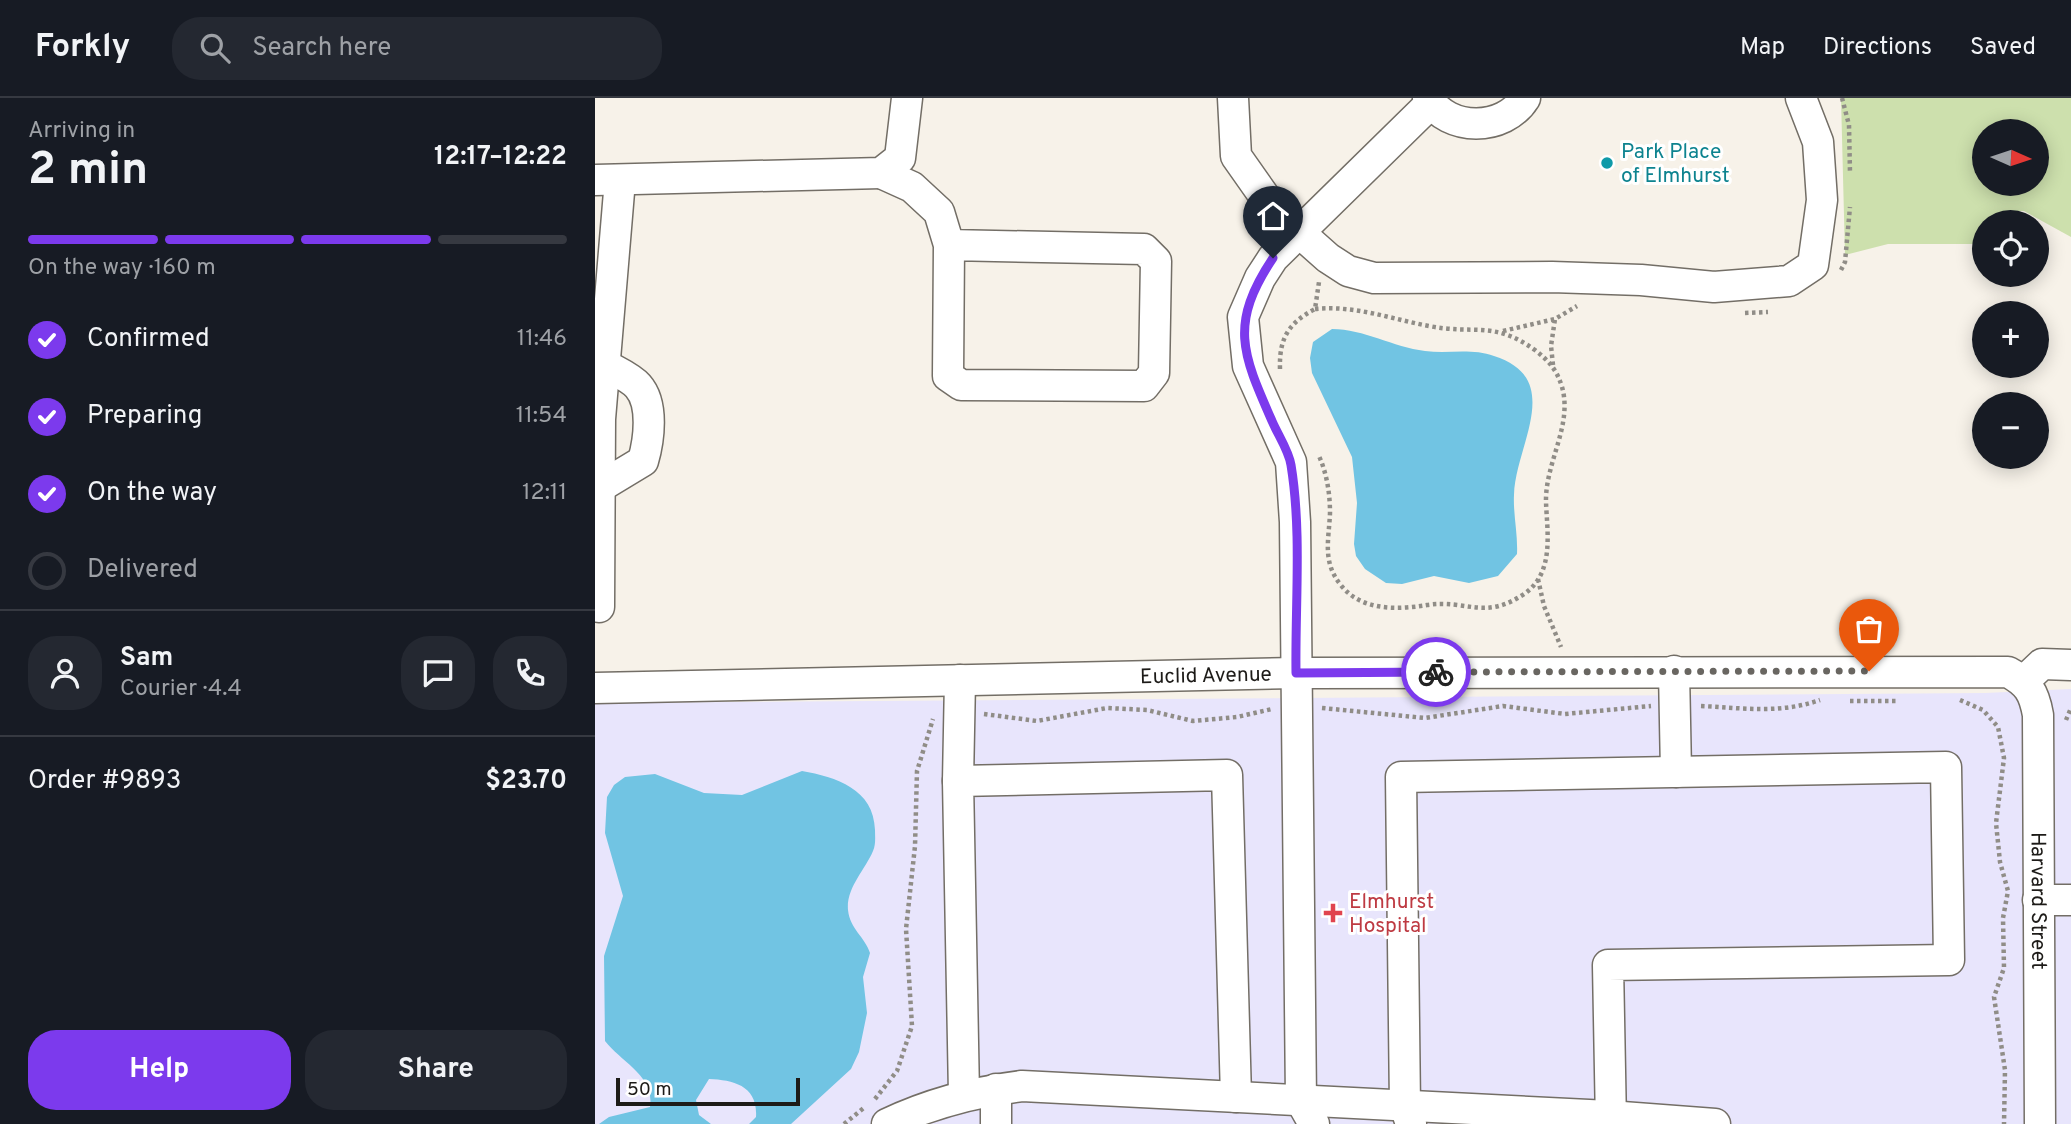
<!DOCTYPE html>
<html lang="en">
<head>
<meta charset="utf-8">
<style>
  :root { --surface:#171b24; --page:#242831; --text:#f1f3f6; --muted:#9ea1a6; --line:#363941; --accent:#7c3aed }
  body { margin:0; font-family:Overpass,sans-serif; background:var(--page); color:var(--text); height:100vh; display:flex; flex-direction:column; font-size:26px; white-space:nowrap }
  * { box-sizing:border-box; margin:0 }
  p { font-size:23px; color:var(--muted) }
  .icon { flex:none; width:38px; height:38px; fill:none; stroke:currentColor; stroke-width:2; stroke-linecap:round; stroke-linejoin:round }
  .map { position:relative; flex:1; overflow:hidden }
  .side { display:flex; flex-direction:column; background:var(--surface); width:595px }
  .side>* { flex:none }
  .needle { width:46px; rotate:93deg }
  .buttons { position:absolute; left:1377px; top:21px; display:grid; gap:14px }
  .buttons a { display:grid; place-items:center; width:77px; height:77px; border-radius:50%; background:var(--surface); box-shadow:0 4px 18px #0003; font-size:35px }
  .scale { position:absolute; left:21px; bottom:18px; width:184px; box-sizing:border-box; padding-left:7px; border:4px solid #1d1b18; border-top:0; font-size:19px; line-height:24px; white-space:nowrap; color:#1d1b18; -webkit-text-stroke:5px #fff; paint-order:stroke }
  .pin { position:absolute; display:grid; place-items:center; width:60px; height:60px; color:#fff; margin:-72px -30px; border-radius:50% 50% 50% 0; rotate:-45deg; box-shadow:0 0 7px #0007 }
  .pin .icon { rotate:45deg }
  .courier { position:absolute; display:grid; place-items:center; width:70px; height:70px; margin:-35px; border:5px solid #7c3aed; border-radius:50%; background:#fff; color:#222; box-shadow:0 2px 9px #0007 }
  .overview em { font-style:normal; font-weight:700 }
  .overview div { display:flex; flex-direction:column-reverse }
  .overview { display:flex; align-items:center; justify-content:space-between; height:119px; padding:0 28px }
  h1 { font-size:46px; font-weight:700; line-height:52px }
  .bar { display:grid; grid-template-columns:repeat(4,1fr); gap:10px 7px; align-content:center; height:84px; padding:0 28px }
  .bar i { height:9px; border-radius:5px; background:var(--line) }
  .bar .on { background:var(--accent) }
  .bar p { grid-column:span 4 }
  .line { display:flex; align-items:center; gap:18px; padding:0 28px; border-top:2px solid var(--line) }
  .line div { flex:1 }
  .round { display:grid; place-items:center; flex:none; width:74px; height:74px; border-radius:28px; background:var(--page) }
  ol { padding:0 28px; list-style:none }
  li { display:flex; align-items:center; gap:21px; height:77px }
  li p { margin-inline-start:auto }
  li .icon { padding:7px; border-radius:50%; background:var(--accent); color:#fff; stroke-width:4 }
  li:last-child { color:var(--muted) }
  li i { width:38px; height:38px; border:4px solid var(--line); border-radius:50% }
  .primary-button { display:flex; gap:14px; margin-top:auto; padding:14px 28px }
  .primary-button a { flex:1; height:80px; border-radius:28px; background:var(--accent); color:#fff; font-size:28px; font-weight:700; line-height:80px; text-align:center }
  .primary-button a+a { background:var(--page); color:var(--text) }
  header { display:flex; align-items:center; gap:42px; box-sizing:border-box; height:98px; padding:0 35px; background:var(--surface); border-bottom:2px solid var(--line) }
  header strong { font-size:33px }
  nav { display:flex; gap:38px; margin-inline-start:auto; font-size:24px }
  .search { width:490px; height:63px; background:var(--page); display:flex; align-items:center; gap:18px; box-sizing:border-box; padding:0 24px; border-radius:28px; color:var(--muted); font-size:26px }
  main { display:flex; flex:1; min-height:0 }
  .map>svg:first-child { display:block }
  .medical { fill:#e8e5fc }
  .green { fill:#cde0ad; fill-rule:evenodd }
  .water { fill:#71c4e3 }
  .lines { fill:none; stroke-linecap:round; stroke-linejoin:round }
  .minor-casing { stroke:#736e66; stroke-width:33 }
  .path { stroke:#908d87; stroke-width:4.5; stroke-dasharray:3.5 3.5; stroke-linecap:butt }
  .minor { stroke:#fff; stroke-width:30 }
  .done { stroke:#696661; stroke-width:7; stroke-dasharray:0 12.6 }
  .route { stroke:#7c3aed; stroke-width:9 }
  .culture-dot { fill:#0f9aa8; stroke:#fff; stroke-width:2.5 }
  .health-dot { fill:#e0444e; stroke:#fff; stroke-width:2.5 }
  .labels { text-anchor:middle; stroke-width:6; stroke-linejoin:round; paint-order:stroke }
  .culture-label { font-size:21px; fill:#0d838f; stroke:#fff; text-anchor:start }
  .street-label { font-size:21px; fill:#1d1b18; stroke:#fff }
  .health-label { font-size:21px; fill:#be3a42; stroke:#fff; text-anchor:start }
</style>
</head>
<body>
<header>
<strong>Forkly</strong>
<div class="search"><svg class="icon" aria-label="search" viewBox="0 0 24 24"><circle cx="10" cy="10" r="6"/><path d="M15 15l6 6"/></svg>Search here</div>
<nav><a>Map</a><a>Directions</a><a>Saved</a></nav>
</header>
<main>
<section class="side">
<div class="overview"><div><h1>2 min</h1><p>Arriving in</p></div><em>12:17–12:22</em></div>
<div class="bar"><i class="on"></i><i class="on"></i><i class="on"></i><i></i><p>On the way · 160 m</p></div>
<ol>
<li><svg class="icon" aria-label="check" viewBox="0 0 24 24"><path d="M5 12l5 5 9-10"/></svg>Confirmed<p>11:46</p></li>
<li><svg class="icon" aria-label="check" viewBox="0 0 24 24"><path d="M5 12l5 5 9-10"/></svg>Preparing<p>11:54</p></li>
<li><svg class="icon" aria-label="check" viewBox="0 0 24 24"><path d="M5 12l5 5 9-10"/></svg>On the way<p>12:11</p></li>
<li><i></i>Delivered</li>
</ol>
<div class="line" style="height:126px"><a class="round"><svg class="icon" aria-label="person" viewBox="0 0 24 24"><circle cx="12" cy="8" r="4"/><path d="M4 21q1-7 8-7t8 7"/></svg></a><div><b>Sam</b><p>Courier · 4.4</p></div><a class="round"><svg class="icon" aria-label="chat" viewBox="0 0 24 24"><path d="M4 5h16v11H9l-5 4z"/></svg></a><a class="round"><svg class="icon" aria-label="phone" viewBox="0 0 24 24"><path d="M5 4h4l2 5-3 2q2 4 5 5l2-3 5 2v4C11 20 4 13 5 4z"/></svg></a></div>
<div class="line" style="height:91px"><div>Order #9893</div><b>$23.70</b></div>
<div class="primary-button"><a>Help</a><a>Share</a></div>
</section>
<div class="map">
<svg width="1476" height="1026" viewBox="0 0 1476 1026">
  <rect width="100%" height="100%" fill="#f7f2e9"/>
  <!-- medical -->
  <path class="medical" d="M1476,591V1026H0V605L1390,595Z"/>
  <!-- green -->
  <path class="green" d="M1246,0H1476V139L1429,113H1418L1417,124H1390L1389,146H1293L1250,157ZM1390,33H1442V86H1390Z"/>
  <!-- water -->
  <path class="water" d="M737,231C769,231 798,249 830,253C853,256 877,250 899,258C971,281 920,348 919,397C918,416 923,436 922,456L903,478L874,485L839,478L807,486L791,485L770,471L761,458L759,446L762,405L757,359L717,275L715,260L718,244Z
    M207,673C241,679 279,691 280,732C280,739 281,746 278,753C270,772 251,790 253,812C255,831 270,839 275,855L268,879L272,915L264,954L256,971L196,1026H154L161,1019C163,988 139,982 114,981L101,1002L104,1017L116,1026H4L14,1019L55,1009C60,978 26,964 10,943L9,858L28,798L10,735L12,699L19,687L30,679L60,676L109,695L147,697Z"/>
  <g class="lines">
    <defs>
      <g id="minor">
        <path d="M638,0L641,58L679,112L733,160L753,173L779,180L957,179L1046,182L1119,189L1194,183L1218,167L1227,102L1223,44L1206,0"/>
        <path d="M833,0C853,34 909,34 930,0"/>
        <path d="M286,75L317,89L344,114L354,147L549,151L561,163L559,275L549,288L366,287L353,278L354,147"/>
        <path d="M0,82L286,75L305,60L312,0"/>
        <path d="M5,389L48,363C54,342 59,306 43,288C35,279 20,273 10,267"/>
        <path d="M4,509L5,321L25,82"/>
        <path d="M1079,573L1081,674"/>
        <path d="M1429,583L1447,566L1476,567"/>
        <path id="s1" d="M0,590L701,575L1413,574C1433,585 1439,594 1443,617L1445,1026"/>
        <path d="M363,683L365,582"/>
        <path d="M1443,802H1476"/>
        <path d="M369,997L363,683L632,677L641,999"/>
        <path d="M292,1026C336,1005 378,994 427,988L1014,1018L1120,1026"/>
        <path d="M401,1026V991"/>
        <path d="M719,1026L706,1003L700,424L696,364L653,268L648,219L665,180L678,160L836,5"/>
        <path d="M816,1026L810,1008L806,679L1351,669L1354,862L1013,867L1016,1026"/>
      </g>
    </defs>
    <!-- minor casing -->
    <use href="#minor" class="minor-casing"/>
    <!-- path -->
    <path class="path" d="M1247,0L1254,27L1255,75
      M1246,172L1250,164L1255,109
      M720,211C760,207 796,221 834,228C878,237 898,222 940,252C954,263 962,272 967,289C978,327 950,365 951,404C952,434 960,475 929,496C889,523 872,501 832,507C802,512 765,513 745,486C727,463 734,441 735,415C735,396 732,376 724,358
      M1150,215L1173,214
      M908,233L960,221L982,208
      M958,267L956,248L960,221
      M685,271C684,241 693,225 720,211L724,184
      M943,481L949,508L966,549
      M1365,602L1388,612L1403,629L1409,660L1401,725L1405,764L1413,793L1408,820L1409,870L1399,899L1410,972L1409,1026
      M1255,603H1302
      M1106,608C1148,610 1185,616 1225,602
      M727,610L830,620L908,608L970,616L1056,608
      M389,616L442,623L512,610L552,612L598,623L642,619L677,611
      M1471,622L1476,610
      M280,1001L302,973L317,928L311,831L320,748L322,673L338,621
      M249,1026L270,1009"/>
    <!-- minor -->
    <use href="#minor" class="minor"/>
  </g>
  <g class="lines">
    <!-- done -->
    <path class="done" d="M841,574L1274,573"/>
    <!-- route -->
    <path class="route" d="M678,160C634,226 647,255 677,323C683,337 694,353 696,367C707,434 700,507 701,575L841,574"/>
  </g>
  <!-- markers -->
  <circle class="culture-dot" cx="1012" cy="65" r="7"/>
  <path class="health-dot" d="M734.5 804.5h7v7h7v7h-7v7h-7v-7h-7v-7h7z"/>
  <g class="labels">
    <!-- culture labels -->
    <g class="culture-label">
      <text x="1026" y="60">Park Place<tspan x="1026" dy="24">of Elmhurst</tspan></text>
    </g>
    <!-- street labels -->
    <g class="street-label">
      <text dy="7" stroke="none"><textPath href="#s1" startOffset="611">Euclid Avenue</textPath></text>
      <text dy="7" stroke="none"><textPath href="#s1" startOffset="1654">Harvard Street</textPath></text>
    </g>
    <!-- health labels -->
    <g class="health-label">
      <text x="754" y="810">Elmhurst<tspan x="754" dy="24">Hospital</tspan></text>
    </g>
  </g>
</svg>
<div class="buttons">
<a><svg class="needle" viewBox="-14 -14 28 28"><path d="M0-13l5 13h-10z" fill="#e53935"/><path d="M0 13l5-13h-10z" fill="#9ea1a6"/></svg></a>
<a><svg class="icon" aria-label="locate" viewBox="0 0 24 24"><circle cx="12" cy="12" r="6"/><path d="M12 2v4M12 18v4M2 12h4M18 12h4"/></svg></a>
<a>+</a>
<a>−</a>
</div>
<div class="scale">50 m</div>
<div class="pin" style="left:1274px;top:573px;background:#ea580c"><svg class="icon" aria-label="bag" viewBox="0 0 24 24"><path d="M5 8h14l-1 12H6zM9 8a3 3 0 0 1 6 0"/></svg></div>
<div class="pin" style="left:678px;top:160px;background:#1f2937"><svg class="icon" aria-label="home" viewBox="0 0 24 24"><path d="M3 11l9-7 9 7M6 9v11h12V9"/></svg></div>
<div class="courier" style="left:841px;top:574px"><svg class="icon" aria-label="bike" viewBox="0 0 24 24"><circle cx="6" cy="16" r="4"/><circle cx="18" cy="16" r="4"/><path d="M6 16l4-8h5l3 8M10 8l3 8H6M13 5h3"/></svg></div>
</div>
</main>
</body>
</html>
